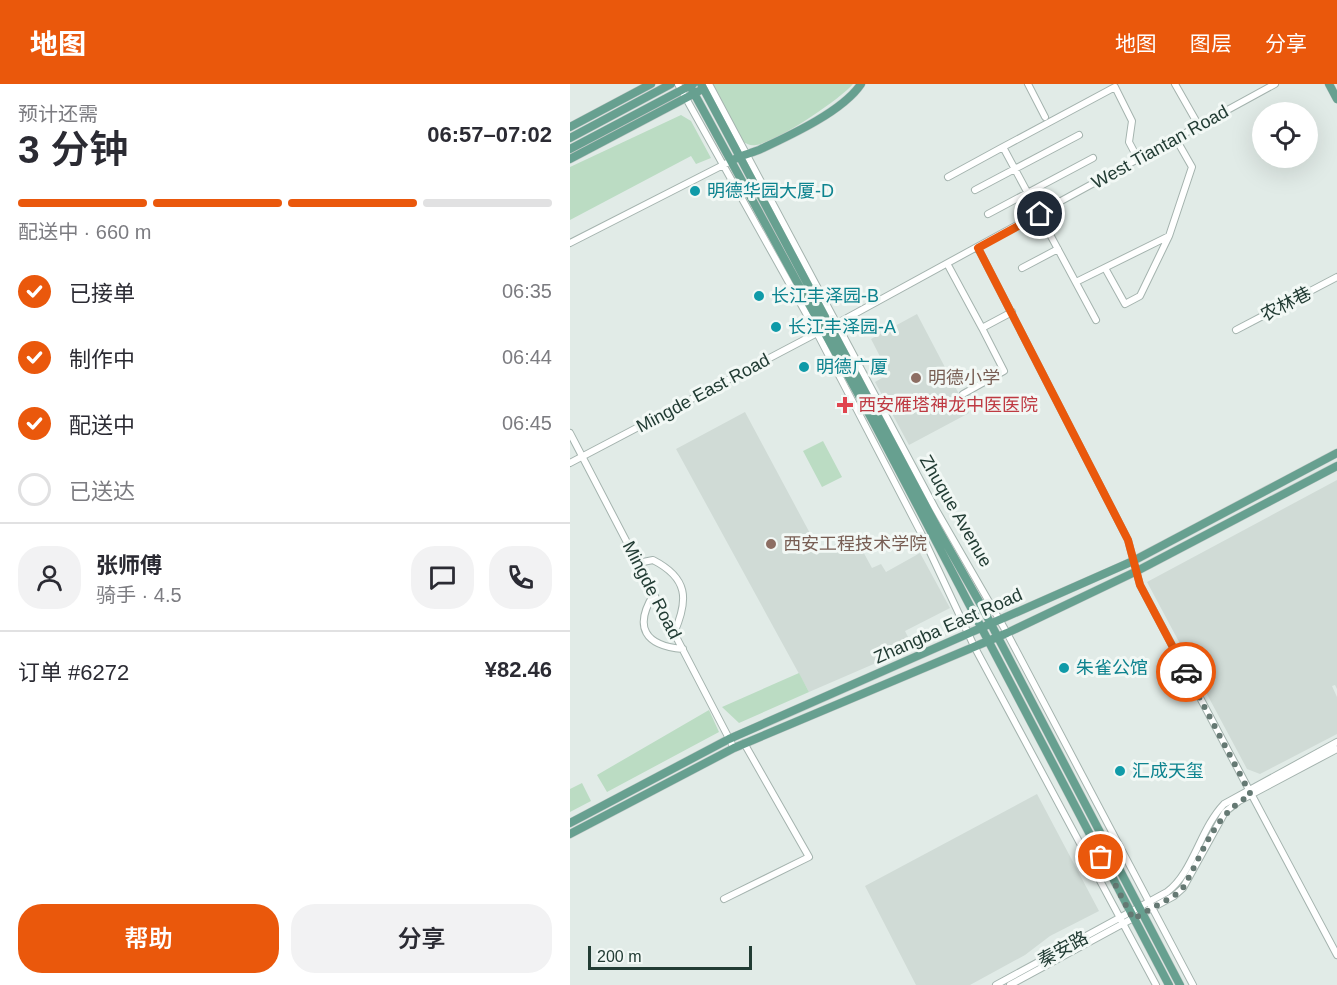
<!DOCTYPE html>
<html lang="zh">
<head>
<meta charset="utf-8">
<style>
  :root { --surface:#fff; --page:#f2f2f3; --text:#2b2b33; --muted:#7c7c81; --line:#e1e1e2; --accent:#ea580c }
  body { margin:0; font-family:Arial,"Noto Sans SC",sans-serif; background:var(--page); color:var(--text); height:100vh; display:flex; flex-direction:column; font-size:22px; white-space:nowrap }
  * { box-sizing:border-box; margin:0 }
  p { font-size:20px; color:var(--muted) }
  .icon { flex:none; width:33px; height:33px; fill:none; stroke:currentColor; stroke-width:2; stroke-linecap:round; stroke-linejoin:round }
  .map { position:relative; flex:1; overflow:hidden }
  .panel { display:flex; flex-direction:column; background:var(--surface); width:570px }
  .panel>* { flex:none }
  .buttons { position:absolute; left:682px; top:18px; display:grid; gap:12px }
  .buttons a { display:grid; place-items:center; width:66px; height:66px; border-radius:50%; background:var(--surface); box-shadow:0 6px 24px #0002; font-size:30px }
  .scale { position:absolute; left:18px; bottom:15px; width:164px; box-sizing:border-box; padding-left:6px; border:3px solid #223c34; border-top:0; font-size:16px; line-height:21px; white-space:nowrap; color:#223c34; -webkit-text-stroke:4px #f2f8f5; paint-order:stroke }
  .pin { position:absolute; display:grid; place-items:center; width:51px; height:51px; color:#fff; margin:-26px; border:3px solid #fff; border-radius:50%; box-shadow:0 2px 6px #0007 }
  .courier { position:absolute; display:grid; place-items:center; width:60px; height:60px; margin:-30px; border:4px solid #ea580c; border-radius:50%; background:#fff; color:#222; box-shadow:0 2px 8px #0007 }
  .headline em { font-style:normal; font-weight:600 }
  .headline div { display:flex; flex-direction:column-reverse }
  .headline { display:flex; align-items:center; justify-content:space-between; height:102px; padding:0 18px }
  h1 { font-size:39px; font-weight:600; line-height:45px }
  .bar { display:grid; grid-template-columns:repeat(4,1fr); gap:9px 6px; align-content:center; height:72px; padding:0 18px }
  .bar i { height:8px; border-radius:4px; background:var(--line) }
  .bar .current { background:var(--accent) }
  .bar p { grid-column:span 4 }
  .line { display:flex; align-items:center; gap:15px; padding:0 18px; border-top:2px solid var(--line) }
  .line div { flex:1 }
  .round { display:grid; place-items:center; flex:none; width:63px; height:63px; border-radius:24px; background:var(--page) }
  ol { padding:0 18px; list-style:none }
  li { display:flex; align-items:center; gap:18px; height:66px }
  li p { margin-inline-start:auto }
  li .icon { padding:6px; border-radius:50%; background:var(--accent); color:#fff; stroke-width:4 }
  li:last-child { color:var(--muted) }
  li i { width:33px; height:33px; border:3px solid var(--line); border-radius:50% }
  .action { display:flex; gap:12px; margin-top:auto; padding:12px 18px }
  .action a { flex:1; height:69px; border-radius:24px; background:var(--accent); color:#fff; font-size:24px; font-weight:600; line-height:69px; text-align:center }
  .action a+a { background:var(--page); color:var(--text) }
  header { display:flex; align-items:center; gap:36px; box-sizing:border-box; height:84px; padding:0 30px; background:var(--accent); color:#fff }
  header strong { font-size:28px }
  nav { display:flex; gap:33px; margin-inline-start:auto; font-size:21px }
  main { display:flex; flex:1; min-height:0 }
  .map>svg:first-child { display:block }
  .built { fill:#d0dbd6 }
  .green { fill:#bbdcc3 }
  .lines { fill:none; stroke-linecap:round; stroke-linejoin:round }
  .minor-casing { stroke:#a4b3ae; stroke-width:8 }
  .major-casing { stroke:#c1c8c6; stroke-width:9 }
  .minor { stroke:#fff; stroke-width:6 }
  .major { stroke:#67a090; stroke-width:8 }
  .done { stroke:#657973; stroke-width:6; stroke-dasharray:0 10.8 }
  .route { stroke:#ea580c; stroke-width:8 }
  .culture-dot { fill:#0f9aa8; stroke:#f2f8f5; stroke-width:2 }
  .education-dot { fill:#8d6e63; stroke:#f2f8f5; stroke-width:2 }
  .health-dot { fill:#e0444e; stroke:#f2f8f5; stroke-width:2 }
  .labels { text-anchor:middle; stroke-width:6; stroke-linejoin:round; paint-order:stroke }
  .street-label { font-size:18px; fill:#223c34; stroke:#f2f8f5 }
  .culture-label { font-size:18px; fill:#0d838f; stroke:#f2f8f5; text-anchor:start }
  .education-label { font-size:18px; fill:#785e54; stroke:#f2f8f5; text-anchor:start }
  .health-label { font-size:18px; fill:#be3a42; stroke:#f2f8f5; text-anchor:start }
</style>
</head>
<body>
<header>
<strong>地图</strong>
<nav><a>地图</a><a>图层</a><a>分享</a></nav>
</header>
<main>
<section class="panel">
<div class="headline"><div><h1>3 分钟</h1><p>预计还需</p></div><em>06:57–07:02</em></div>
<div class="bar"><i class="current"></i><i class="current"></i><i class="current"></i><i></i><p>配送中 · 660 m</p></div>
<ol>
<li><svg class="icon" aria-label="check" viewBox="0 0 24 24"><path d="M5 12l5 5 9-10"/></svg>已接单<p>06:35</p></li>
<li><svg class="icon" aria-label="check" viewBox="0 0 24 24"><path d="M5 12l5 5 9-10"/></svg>制作中<p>06:44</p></li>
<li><svg class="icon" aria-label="check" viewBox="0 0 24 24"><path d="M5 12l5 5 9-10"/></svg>配送中<p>06:45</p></li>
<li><i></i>已送达</li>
</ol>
<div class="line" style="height:108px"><a class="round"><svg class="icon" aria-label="person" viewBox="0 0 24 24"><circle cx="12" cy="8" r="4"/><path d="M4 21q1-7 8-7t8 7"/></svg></a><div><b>张师傅</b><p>骑手 · 4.5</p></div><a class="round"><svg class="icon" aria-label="chat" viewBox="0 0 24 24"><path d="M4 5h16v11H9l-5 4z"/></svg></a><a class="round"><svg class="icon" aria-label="phone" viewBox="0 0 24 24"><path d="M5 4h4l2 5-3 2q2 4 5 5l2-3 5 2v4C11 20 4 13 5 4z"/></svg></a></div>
<div class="line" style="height:78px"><div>订单 #6272</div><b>¥82.46</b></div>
<div class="action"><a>帮助</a><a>分享</a></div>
</section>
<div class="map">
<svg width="767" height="901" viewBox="0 0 767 901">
  <rect width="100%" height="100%" fill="#e1ebe7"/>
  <!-- built -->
  <path class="built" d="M347,230L399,329L339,361L305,298L319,290L301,255Z
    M175,328L250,468L284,451L302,484L311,480L316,488L350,469L380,524L335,547L343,563L239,608L106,365Z
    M767,396V605L765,601L762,602L767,613V650L690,690L677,685L577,498Z
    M467,710L529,827L480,852L455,871L400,901H346L295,802Z"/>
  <!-- green -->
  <path class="green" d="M141,0H283C268,17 208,57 186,61C180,62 177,60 172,57Z
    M111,31L121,37L141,74L126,80L121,72L0,136V83Z
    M253,357L272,393L252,403L233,367Z
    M229,589L239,608L169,639L152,623Z
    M139,626L149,648L37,708L27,691Z
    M12,699L21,717L0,728V705Z"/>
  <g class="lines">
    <defs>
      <path id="minor" d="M108,0L247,249L351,449L404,562L586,901
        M139,0L365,424L437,549L623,901
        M458,0L475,33
        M605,0L629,42
        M378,93L433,63
        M405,106L509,51
        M418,130L523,74
        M0,159L161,77
        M408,164L558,456L570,501L767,871
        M379,183L412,244L442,228
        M452,184L488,165
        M535,184L555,220L570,212L599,152
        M506,198L599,152L622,83L606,55
        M526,236L433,63L545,3L562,37L559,58L568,75
        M266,240L705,0
        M666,246L767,193
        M393,310L434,287L412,244
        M0,349L164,664
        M0,379L249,248
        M68,479L83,476C118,494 119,515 104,549
        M84,510C63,543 75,562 113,565
        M154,815L239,773L174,659
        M426,901L597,808C623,789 630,745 654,720L767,658
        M440,901L604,812L613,804L655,728L669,717L767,665"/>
      <path id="major" d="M119,0L304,339L599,901
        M131,0L368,445L411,521L610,901
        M759,0L767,15
        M0,43L81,0
        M0,54L101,0
        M0,65L123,0
        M0,75L129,7
        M165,75C174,70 183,69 191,65C221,51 273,27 291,0
        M0,739L159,655L563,477L767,369
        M0,750L164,664L437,549L567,487L767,382"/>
    </defs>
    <!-- minor casing -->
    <use href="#minor" class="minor-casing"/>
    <!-- major casing -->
    <use href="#major" class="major-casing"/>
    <!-- minor -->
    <use href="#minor" class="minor"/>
    <!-- major -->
    <use href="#major" class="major"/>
  </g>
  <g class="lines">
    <!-- done -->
    <path class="done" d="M531,773L563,835L604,812L613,804C634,768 643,731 681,711L616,588"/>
    <!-- route -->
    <path class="route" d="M470,130L408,164L558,456L570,501L616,588"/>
  </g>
  <!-- markers -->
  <g class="culture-dot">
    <circle cx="125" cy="107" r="6"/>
    <circle cx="189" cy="212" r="6"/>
    <circle cx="206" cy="243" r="6"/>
    <circle cx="234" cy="283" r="6"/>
    <circle cx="494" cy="584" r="6"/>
    <circle cx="550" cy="687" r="6"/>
  </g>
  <g class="education-dot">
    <circle cx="346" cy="294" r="6"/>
    <circle cx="201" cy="460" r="6"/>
  </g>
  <path class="health-dot" d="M272 312h6v6h6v6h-6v6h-6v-6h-6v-6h6z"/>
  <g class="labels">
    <!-- street labels -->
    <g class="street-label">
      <text transform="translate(590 63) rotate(-29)" y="6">West Tiantan Road</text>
      <text transform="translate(716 220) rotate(-27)" y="6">农林巷</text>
      <text transform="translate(133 309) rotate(-28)" y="6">Mingde East Road</text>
      <text transform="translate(386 427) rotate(60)" y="6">Zhuque Avenue</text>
      <text transform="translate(82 506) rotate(63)" y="6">Mingde Road</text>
      <text transform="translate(378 542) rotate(-24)" y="6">Zhangba East Road</text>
      <text transform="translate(493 865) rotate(-29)" y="6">秦安路</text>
    </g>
    <!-- culture labels -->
    <g class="culture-label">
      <text x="137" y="113">明德华园大厦-D</text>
      <text x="201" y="218">长江丰泽园-B</text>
      <text x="218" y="249">长江丰泽园-A</text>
      <text x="246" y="289">明德广厦</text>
      <text x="506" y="590">朱雀公馆</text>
      <text x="562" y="693">汇成天玺</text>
    </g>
    <!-- education labels -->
    <g class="education-label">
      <text x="358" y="300">明德小学</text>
      <text x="213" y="466">西安工程技术学院</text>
    </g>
    <!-- health labels -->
    <g class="health-label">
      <text x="288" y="327">西安雁塔神龙中医医院</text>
    </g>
  </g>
</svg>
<div class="buttons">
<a><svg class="icon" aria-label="locate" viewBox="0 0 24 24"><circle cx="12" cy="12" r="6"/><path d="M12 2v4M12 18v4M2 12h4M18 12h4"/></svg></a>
</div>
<div class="scale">200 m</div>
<div class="pin" style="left:531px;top:773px;background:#ea580c"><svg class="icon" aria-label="bag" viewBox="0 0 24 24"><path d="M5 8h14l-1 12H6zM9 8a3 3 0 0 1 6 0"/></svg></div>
<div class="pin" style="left:470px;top:130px;background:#1f2937"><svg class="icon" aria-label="home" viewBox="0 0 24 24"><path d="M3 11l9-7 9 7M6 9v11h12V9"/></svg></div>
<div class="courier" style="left:616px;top:588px"><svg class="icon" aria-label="car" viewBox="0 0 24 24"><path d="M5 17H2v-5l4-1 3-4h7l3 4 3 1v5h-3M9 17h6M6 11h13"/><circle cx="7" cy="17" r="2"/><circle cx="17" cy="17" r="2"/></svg></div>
</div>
</main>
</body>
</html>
